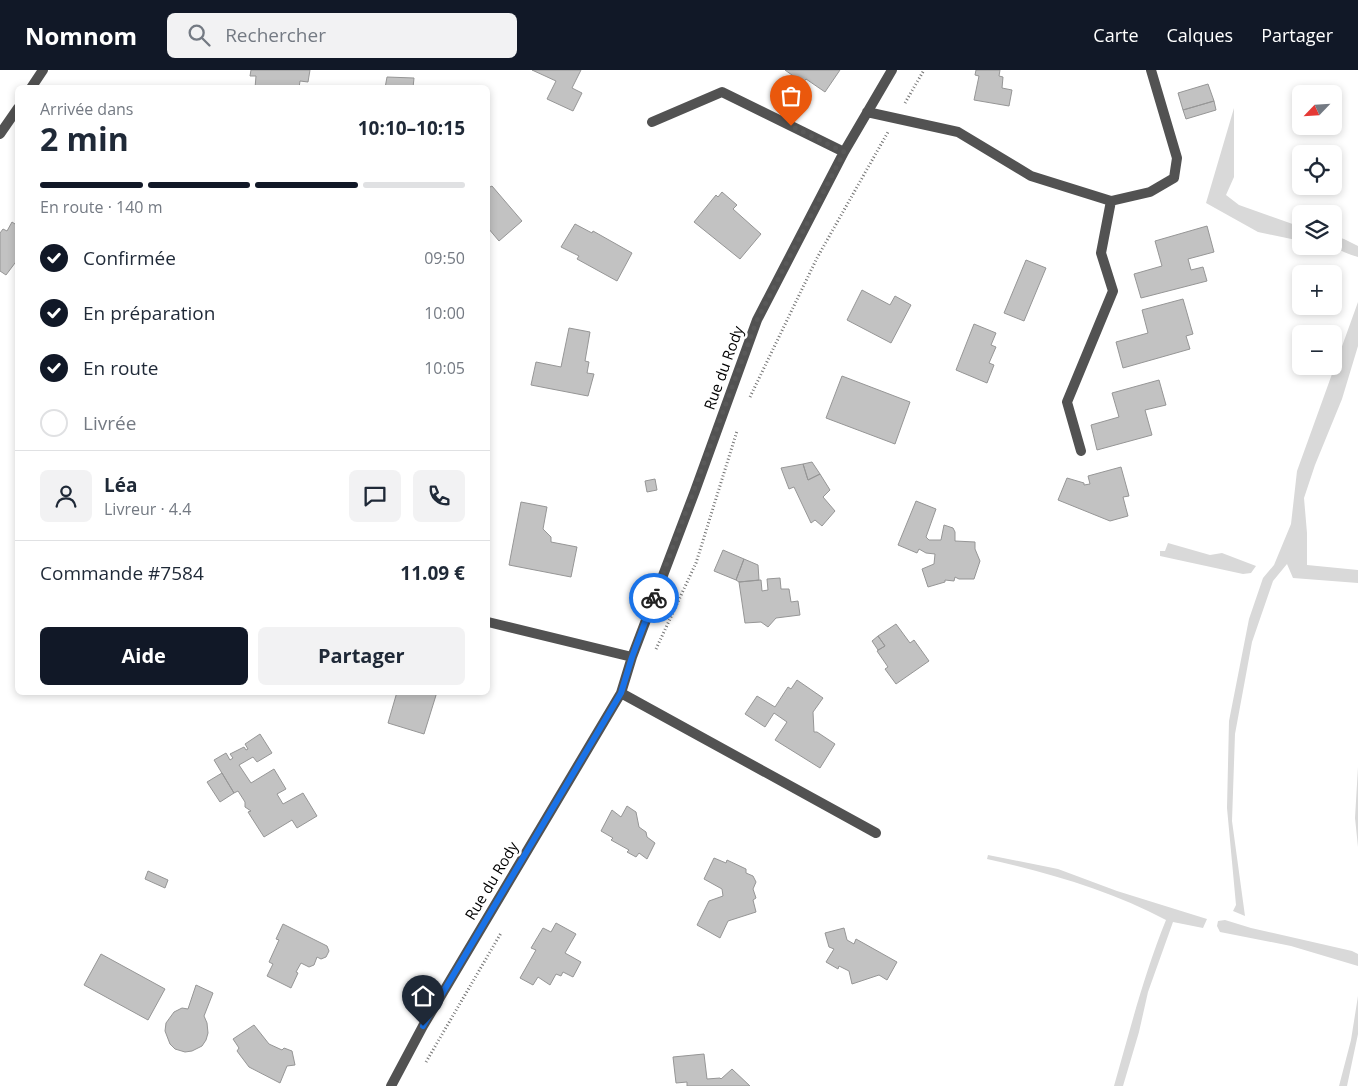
<!DOCTYPE html>
<html lang="fr">
<head>
<meta charset="utf-8">
<style>
  :root { --surface:#fff; --page:#f2f2f3; --text:#1f2937; --muted:#747a83; --line:#e0e1e3; --accent:#111827 }
  body { margin:0; font-family:"Open Sans",sans-serif; background:var(--page); color:var(--text); height:100vh; display:flex; flex-direction:column; font-size:19px; white-space:nowrap }
  * { box-sizing:border-box; margin:0 }
  p { font-size:16px; color:var(--muted) }
  .icon { flex:none; width:28px; height:28px; fill:none; stroke:currentColor; stroke-width:2; stroke-linecap:round; stroke-linejoin:round }
  .map { position:relative; flex:1; overflow:hidden }
  .sheet { position:absolute; left:15px; top:15px; width:475px; height:610px; display:flex; flex-direction:column; background:var(--surface); border-radius:8px; box-shadow:0 2px 8px #0003 }
  .sheet>* { flex:none }
  .needle { width:32px; rotate:245deg }
  .buttons { position:absolute; left:1292px; top:15px; display:grid; gap:10px }
  .buttons a { display:grid; place-items:center; width:50px; height:50px; border-radius:8px; background:var(--surface); box-shadow:0 2px 8px #0003; font-size:25px }
  .pin { position:absolute; display:grid; place-items:center; width:42px; height:42px; color:#fff; margin:-51px -21px; border-radius:50% 50% 50% 0; rotate:-45deg; box-shadow:0 0 5px #0007 }
  .pin .icon { rotate:45deg }
  .courier { position:absolute; display:grid; place-items:center; width:50px; height:50px; margin:-25px; border:4px solid #1a73e8; border-radius:50%; background:#fff; color:#222; box-shadow:0 1px 6px #0007 }
  .summary em { font-style:normal; font-weight:700 }
  .summary div { display:flex; flex-direction:column-reverse }
  .summary { display:flex; align-items:center; justify-content:space-between; height:85px; padding:0 25px }
  h1 { font-size:32px; font-weight:700; line-height:38px }
  .bar { display:grid; grid-template-columns:repeat(4,1fr); gap:8px 5px; align-content:center; height:60px; padding:0 25px }
  .bar i { height:6px; border-radius:4px; background:var(--line) }
  .bar .selected { background:var(--accent) }
  .bar p { grid-column:span 4 }
  .line { display:flex; align-items:center; gap:12px; padding:0 25px; border-top:1px solid var(--line) }
  .line div { flex:1 }
  .round { display:grid; place-items:center; flex:none; width:52px; height:52px; border-radius:8px; background:var(--page) }
  ol { padding:0 25px; list-style:none }
  li { display:flex; align-items:center; gap:15px; height:55px }
  li p { margin-inline-start:auto }
  li .icon { padding:5px; border-radius:50%; background:var(--accent); color:#fff; stroke-width:4 }
  li:last-child { color:var(--muted) }
  li i { width:28px; height:28px; border:2px solid var(--line); border-radius:50% }
  .button { display:flex; gap:10px; margin-top:auto; padding:10px 25px }
  .button a { flex:1; height:58px; border-radius:8px; background:var(--accent); color:#fff; font-size:20px; font-weight:700; line-height:58px; text-align:center }
  .button a+a { background:var(--page); color:var(--text) }
  header { display:flex; align-items:center; gap:30px; box-sizing:border-box; height:70px; padding:0 25px; background:var(--accent); color:#fff }
  header strong { font-size:24px }
  nav { display:flex; gap:28px; margin-inline-start:auto; font-size:18px }
  .search { width:350px; height:45px; background:var(--page); display:flex; align-items:center; gap:12px; box-sizing:border-box; padding:0 18px; border-radius:8px; color:var(--muted); font-size:19px }
  .map>svg:first-child { display:block }
  .green { fill:#d9d9d9 }
  .building { fill:#c2c2c2; stroke:#969696 }
  .lines { fill:none; stroke-linecap:round; stroke-linejoin:round }
  .path { stroke:#747474; stroke-width:3; stroke-dasharray:1 2.5; stroke-linecap:butt }
  .minor { stroke:#525252; stroke-width:10 }
  .done { stroke:#595959; stroke-width:5; stroke-dasharray:0 9 }
  .route { stroke:#1a73e8; stroke-width:6 }
  .labels { text-anchor:middle; stroke-width:5; stroke-linejoin:round; paint-order:stroke }
  .street-label { font-size:15px; fill:#000; stroke:#fff }
</style>
</head>
<body>
<header>
<strong>Nomnom</strong>
<div class="search"><svg class="icon" aria-label="search" viewBox="0 0 24 24"><circle cx="10" cy="10" r="6"/><path d="M15 15l6 6"/></svg>Rechercher</div>
<nav><a>Carte</a><a>Calques</a><a>Partager</a></nav>
</header>
<div class="map">
<svg width="1358" height="1016" viewBox="0 0 1358 1016">
  <rect width="100%" height="100%" fill="#fff"/>
  <!-- green -->
  <path class="green" d="M1234,38V107L1226,125L1239,135L1301,157V171L1258,162L1206,133Z
    M1334,166L1344,169L1358,176V187C1346,184 1340,179 1327,176H1334Z
    M1358,232V276L1342,329L1315,395L1304,428L1307,463V495L1358,500V513L1293,508L1287,494L1273,511L1252,572L1235,664L1232,751L1245,846L1233,841L1236,835L1227,738L1229,651L1249,549L1263,508L1274,495L1291,454L1297,401Z
    M1168,473L1210,485L1222,483L1256,496L1251,503L1243,504L1160,486V481H1165Z
    M1358,697V777L1355,748Z
    M988,785L1058,799L1117,821L1207,849L1203,858L1173,852L1148,922L1139,962L1123,1016H1114C1130,960 1144,904 1166,850C1112,821 1047,802 987,789Z
    M1225,850L1251,858L1352,881L1358,884V896L1291,876L1220,862L1217,856L1218,851Z
    M1358,926V964L1347,1016H1339L1351,970Z"/>
  <!-- building -->
  <path class="building" d="M251,0H310L308,12L300,11L299,18H255L256,6H250Z
    M532,0H581L572,18L582,23L573,41L547,29L556,11Z
    M785,0H840L825,22L806,9L803,13Z
    M976,0H1000L999,6L1003,7L1002,18L1012,20L1009,36L974,30L979,6L975,5Z
    M387,7L414,8L413,18H385Z
    M1208,14L1214,31L1183,40L1178,23Z
    M1214,31L1216,40L1186,49L1183,40Z
    M488,114L490,117L492,116L522,151L499,171L488,158Z
    M722,122L737,135L733,139L761,164L740,189L694,152L716,125L718,127Z
    M12,152L18,156V189L6,205L0,201V163L3,159L7,161Z
    M575,154L592,163L593,161L632,183L617,211L577,189L579,186L561,177Z
    M1207,156L1214,182L1188,189L1191,200L1203,197L1207,211L1141,228L1134,204L1162,196L1155,171Z
    M1026,190L1046,198L1024,251L1004,243Z
    M862,220L890,235L895,226L911,235L891,273L847,250Z
    M1183,229L1193,264L1186,266L1190,279L1123,298L1116,272L1148,263L1142,240Z
    M974,254L996,263L991,275L996,277L989,293L994,295L987,313L956,300Z
    M569,258L590,262L585,291L589,292L587,303L594,304L588,326L531,315L536,292L561,297Z
    M842,306L910,332L895,374L826,348Z
    M1159,310L1166,335L1145,340L1152,365L1097,380L1091,355L1119,347L1112,323Z
    M812,392L820,404L808,410L803,394Z
    M803,394L808,410L820,404L830,420L823,427L835,441L822,456L815,450L811,453L794,417L789,419L781,398Z
    M1121,397L1129,426L1123,427L1128,446L1110,451L1058,430L1067,408L1084,413V415L1090,414L1088,406Z
    M655,409L657,420L647,422L645,411Z
    M916,431L936,439L926,467L929,470H941L944,455L953,458L955,462V471L975,472V479L980,491L974,509H959L955,507L954,511L945,510V512L928,517L922,499L934,494L935,484L926,483L919,479L917,483L898,475Z
    M521,432L547,437L543,459L551,467V472L577,477L571,507L509,495Z
    M723,480L744,489L736,510L714,501Z
    M744,489L758,495L759,510L739,512L736,510Z
    M780,508L781,519H789L791,532L798,531L800,545L776,548L768,557L761,552L745,553L739,512L761,510L762,521L768,520L767,509Z
    M896,554L910,573L914,570L929,591L896,614L885,599L888,597L877,581L885,576L878,566Z
    M878,566L885,576L878,580L872,571Z
    M797,610L823,628L813,642L814,662H817L835,674L820,698L775,670L787,652L774,643L765,657L745,644L757,626L775,637L788,617L791,619Z
    M397,622H437L424,664L388,653Z
    M260,664L272,683L257,692L253,687L239,695L251,713L274,699L286,719L277,724L283,734L303,723L317,746L297,758L292,750L264,767L248,742L251,741L245,737V732L238,721L234,723L214,690L226,683L230,690L233,688L230,684L244,677L246,680L248,679L245,674Z
    M222,703L234,723L220,732L207,712Z
    M627,736L636,742L639,757L646,762L647,767L655,773L647,789L639,783L636,787L627,782L629,780L611,770L613,768L601,761L612,740L621,747Z
    M714,788L726,793L727,790L746,799V803L753,806L756,812L753,819L756,828L753,830L756,842L728,851L720,868L697,855L709,831L723,826L722,819L704,809Z
    M148,801L168,810L165,818L145,809Z
    M556,853L576,864L565,883L581,892L573,907L563,902L561,906L556,904L550,915L538,907L533,915L520,908L536,880L531,878L543,858L551,862Z
    M283,854L327,876L329,881L326,887L321,889L317,887L314,895L309,897L301,893L296,902L298,903L291,918L267,906L273,894L269,892L279,870L276,869Z
    M844,858L847,870L854,874L856,869L897,892L887,910L879,905L852,914L849,901L839,896L838,899L826,892L834,879L829,877L825,863Z
    M101,884L165,919L148,950L84,915Z
    M196,915L213,923L204,946L207,953L208,963L206,970L202,976L192,981L185,982L175,979L170,974L165,961L166,953L174,942L182,938L188,939Z
    M254,955L269,974L282,980L284,978L292,981L295,995L287,996L280,1013L249,997L237,981L239,978L233,969Z
    M704,984L707,1009L720,1008L721,1009L732,999L750,1016H687V1012L676,1013L673,987Z"/>
  <g class="lines">
    <!-- path -->
    <path class="path" d="M905,33L924,0
      M750,327L817,188L888,62
      M656,579L696,493L737,361
      M426,992L501,863"/>
    <!-- minor -->
    <path class="minor" d="M31,18L43,0
      M867,42L958,62L1031,106L1111,131L1150,122L1174,108L1177,88L1151,0
      M652,52L722,22L844,82
      M0,64L18,38
      M1081,381L1067,332L1113,221L1101,183L1111,131
      M488,552L632,587
      M621,623L876,763
      M391,1016L423,956L621,623L632,587L695,421L757,250L844,82L892,0"/>
  </g>
  <g class="lines">
    <!-- done -->
    <path class="done" d="M654,528L757,250L844,82L791,56"/>
    <!-- route -->
    <path class="route" d="M423,956L621,623L632,587L654,528"/>
  </g>
  <g class="labels">
    <!-- street labels -->
    <g class="street-label">
      <text transform="translate(724 298) rotate(-70)" y="5">Rue du Rody</text>
      <text transform="translate(492 811) rotate(-59)" y="5">Rue du Rody</text>
    </g>
  </g>
</svg>
<div class="buttons">
<a><svg class="needle" viewBox="-14 -14 28 28"><path d="M0-13l5 13h-10z" fill="#e53935"/><path d="M0 13l5-13h-10z" fill="#747a83"/></svg></a>
<a><svg class="icon" aria-label="locate" viewBox="0 0 24 24"><circle cx="12" cy="12" r="6"/><path d="M12 2v4M12 18v4M2 12h4M18 12h4"/></svg></a>
<a><svg class="icon" aria-label="layers" viewBox="0 0 24 24"><path d="M12 4l9 5-9 5-9-5zM3 14l9 5 9-5"/></svg></a>
<a>+</a>
<a>−</a>
</div>
<div class="pin" style="left:791px;top:56px;background:#ea580c"><svg class="icon" aria-label="bag" viewBox="0 0 24 24"><path d="M5 8h14l-1 12H6zM9 8a3 3 0 0 1 6 0"/></svg></div>
<div class="pin" style="left:423px;top:956px;background:#1f2937"><svg class="icon" aria-label="home" viewBox="0 0 24 24"><path d="M3 11l9-7 9 7M6 9v11h12V9"/></svg></div>
<div class="courier" style="left:654px;top:528px"><svg class="icon" aria-label="bike" viewBox="0 0 24 24"><circle cx="6" cy="16" r="4"/><circle cx="18" cy="16" r="4"/><path d="M6 16l4-8h5l3 8M10 8l3 8H6M13 5h3"/></svg></div>
<section class="sheet">
<div class="summary"><div><h1>2 min</h1><p>Arrivée dans</p></div><em>10:10–10:15</em></div>
<div class="bar"><i class="selected"></i><i class="selected"></i><i class="selected"></i><i></i><p>En route · 140 m</p></div>
<ol>
<li><svg class="icon" aria-label="check" viewBox="0 0 24 24"><path d="M5 12l5 5 9-10"/></svg>Confirmée<p>09:50</p></li>
<li><svg class="icon" aria-label="check" viewBox="0 0 24 24"><path d="M5 12l5 5 9-10"/></svg>En préparation<p>10:00</p></li>
<li><svg class="icon" aria-label="check" viewBox="0 0 24 24"><path d="M5 12l5 5 9-10"/></svg>En route<p>10:05</p></li>
<li><i></i>Livrée</li>
</ol>
<div class="line" style="height:90px"><a class="round"><svg class="icon" aria-label="person" viewBox="0 0 24 24"><circle cx="12" cy="8" r="4"/><path d="M4 21q1-7 8-7t8 7"/></svg></a><div><b>Léa</b><p>Livreur · 4.4</p></div><a class="round"><svg class="icon" aria-label="chat" viewBox="0 0 24 24"><path d="M4 5h16v11H9l-5 4z"/></svg></a><a class="round"><svg class="icon" aria-label="phone" viewBox="0 0 24 24"><path d="M5 4h4l2 5-3 2q2 4 5 5l2-3 5 2v4C11 20 4 13 5 4z"/></svg></a></div>
<div class="line" style="height:65px"><div>Commande #7584</div><b>11.09 €</b></div>
<div class="button"><a>Aide</a><a>Partager</a></div>
</section>
</div>
</body>
</html>
